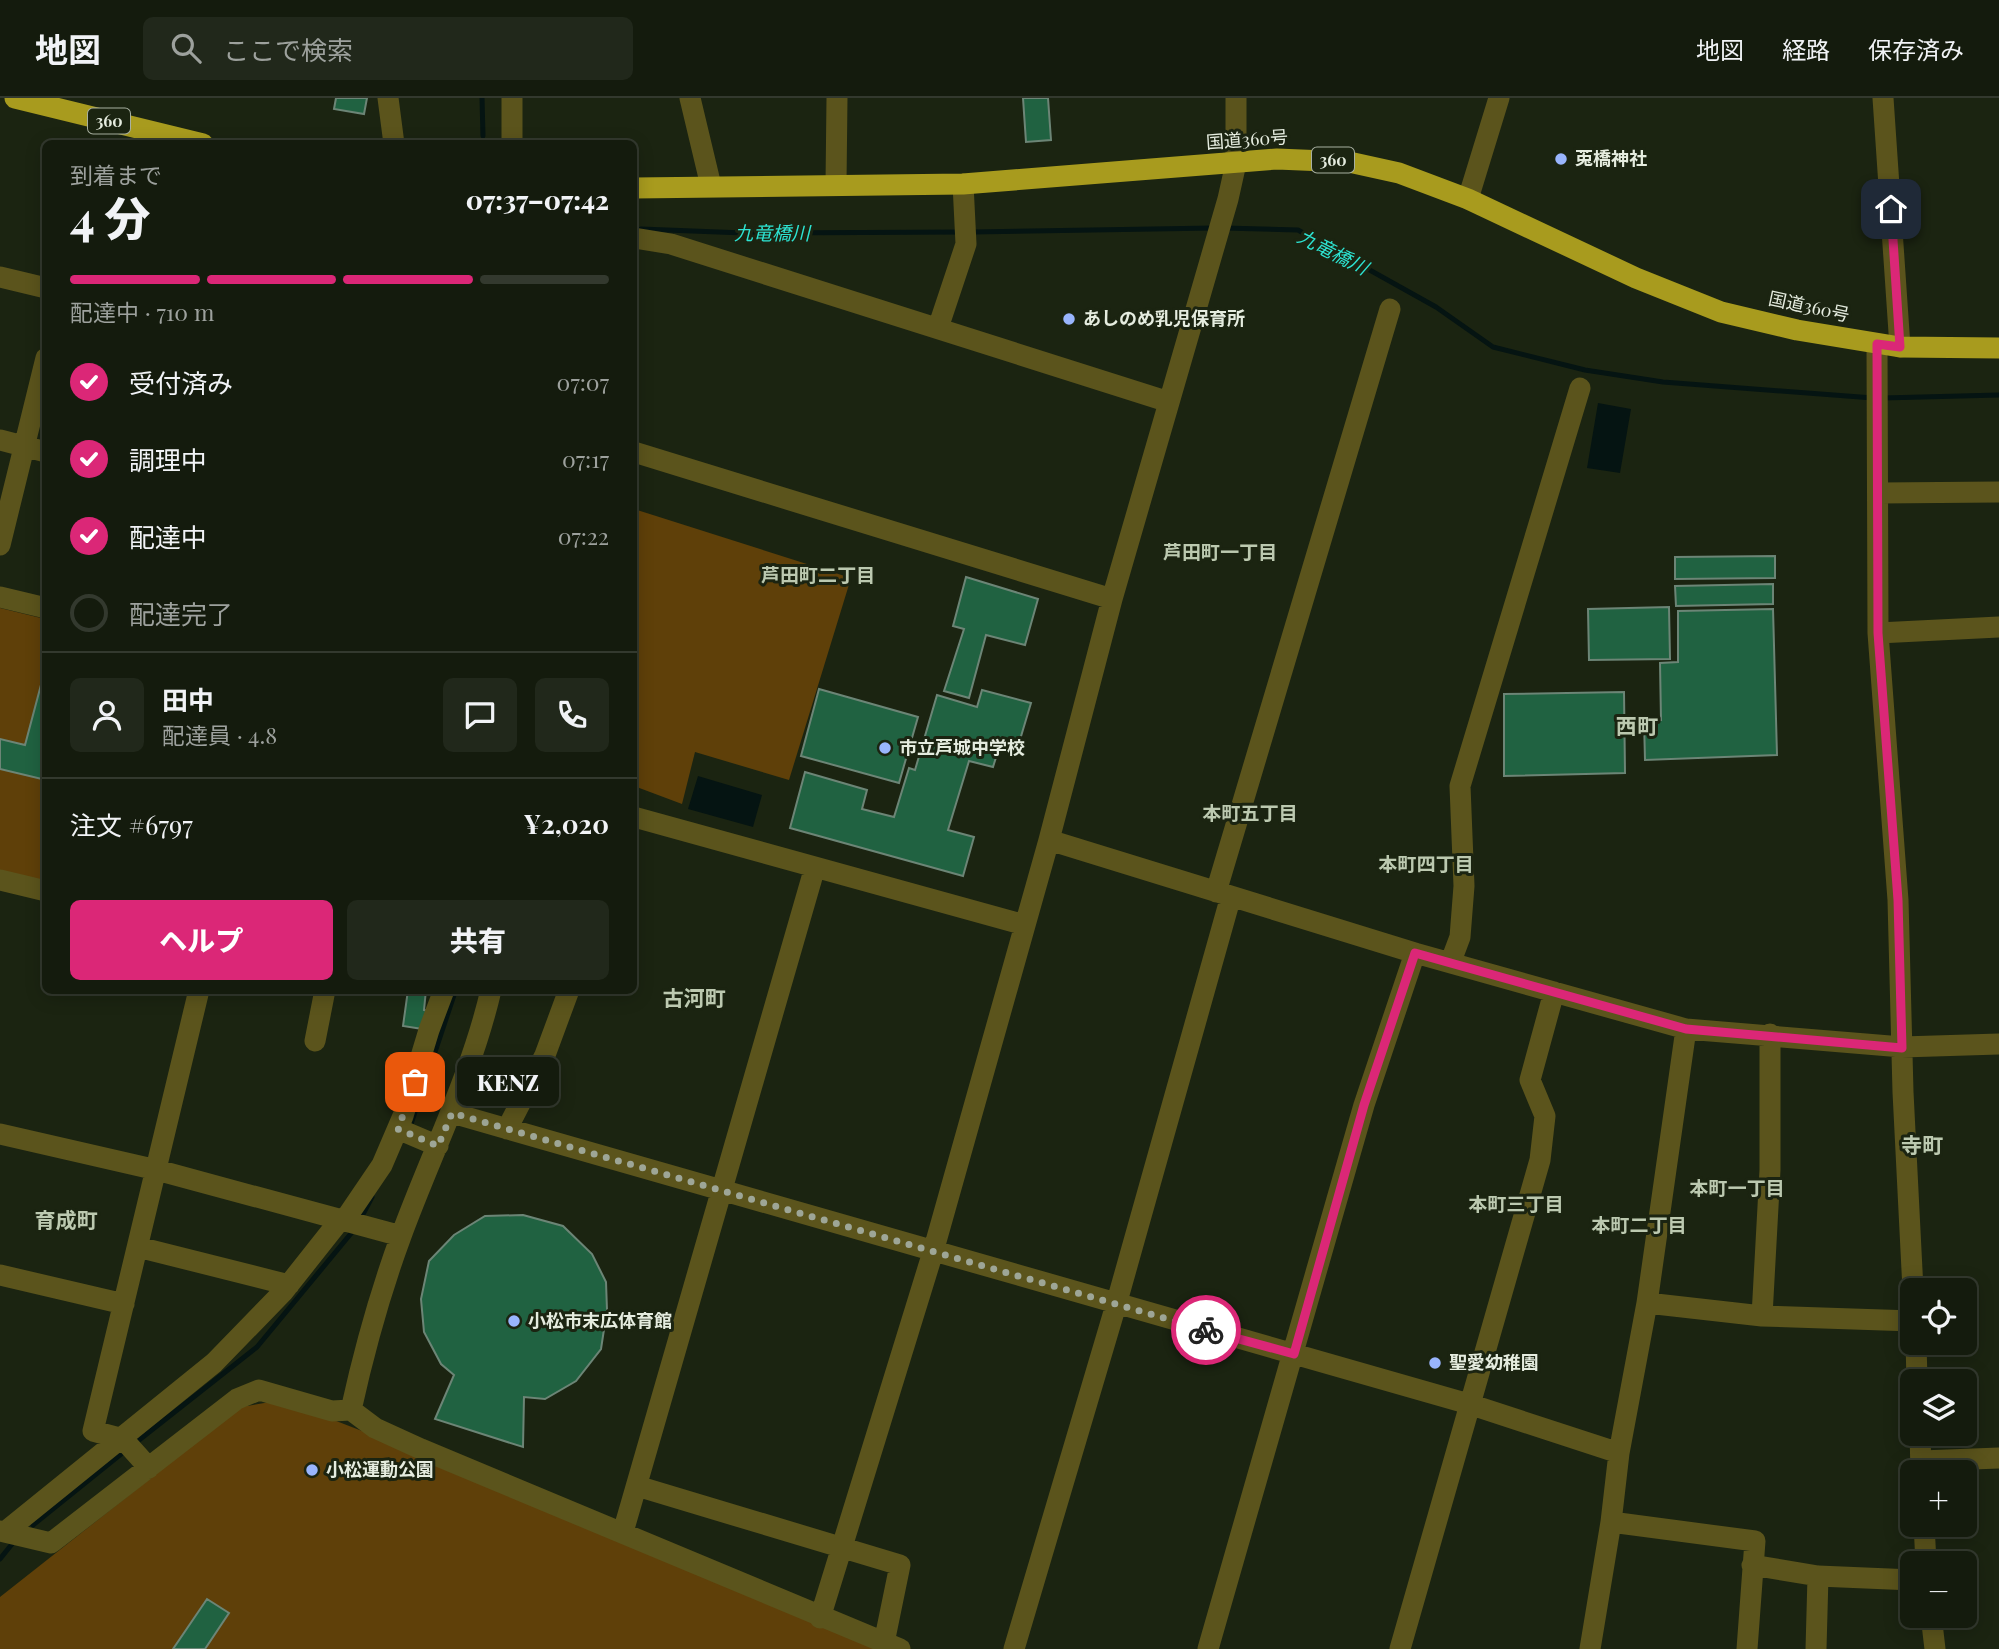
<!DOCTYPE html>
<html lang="ja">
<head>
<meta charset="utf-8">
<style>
  :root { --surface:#141b0d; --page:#21281b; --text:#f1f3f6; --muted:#9da19d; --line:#33392e; --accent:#db2777 }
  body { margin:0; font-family:"Playfair Display","Noto Sans JP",serif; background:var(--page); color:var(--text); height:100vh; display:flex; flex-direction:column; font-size:26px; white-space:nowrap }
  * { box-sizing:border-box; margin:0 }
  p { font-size:23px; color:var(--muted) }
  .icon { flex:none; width:38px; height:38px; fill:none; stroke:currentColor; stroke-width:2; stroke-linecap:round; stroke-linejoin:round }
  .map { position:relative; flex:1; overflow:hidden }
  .drawer { position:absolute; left:42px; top:42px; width:595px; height:854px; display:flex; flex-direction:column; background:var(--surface); border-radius:10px; box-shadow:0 4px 18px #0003,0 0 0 2px var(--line) }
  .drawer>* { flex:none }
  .tools { position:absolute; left:1900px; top:1180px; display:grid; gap:14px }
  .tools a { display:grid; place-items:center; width:77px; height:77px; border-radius:10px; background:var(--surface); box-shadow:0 4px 18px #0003,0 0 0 2px var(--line); font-size:35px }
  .pin { position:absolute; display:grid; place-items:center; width:60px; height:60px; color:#fff; margin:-30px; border-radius:14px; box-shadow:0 4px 10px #0006 }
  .courier { position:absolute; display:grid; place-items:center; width:70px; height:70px; margin:-35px; border:5px solid #db2777; border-radius:50%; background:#fff; color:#222; box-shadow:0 2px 9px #0007 }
  .bubble { position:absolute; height:49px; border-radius:10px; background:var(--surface); box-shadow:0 4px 18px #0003,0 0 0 2px var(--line); font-size:23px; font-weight:800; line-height:49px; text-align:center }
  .summary em { font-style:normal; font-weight:800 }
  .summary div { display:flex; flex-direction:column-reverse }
  .summary { display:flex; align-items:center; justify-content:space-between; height:119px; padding:0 28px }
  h1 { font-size:46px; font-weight:800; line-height:52px }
  .bar { display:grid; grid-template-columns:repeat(4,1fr); gap:10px 7px; align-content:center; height:84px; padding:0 28px }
  .bar i { height:9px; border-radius:5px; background:var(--line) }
  .bar .selected { background:var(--accent) }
  .bar p { grid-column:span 4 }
  .line { display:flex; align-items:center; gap:18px; padding:0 28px; border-top:2px solid var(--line) }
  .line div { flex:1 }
  .round { display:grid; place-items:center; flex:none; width:74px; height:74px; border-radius:10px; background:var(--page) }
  ol { padding:0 28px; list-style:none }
  li { display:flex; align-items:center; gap:21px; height:77px }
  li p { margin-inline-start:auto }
  li .icon { padding:7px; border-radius:50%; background:var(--accent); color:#fff; stroke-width:4 }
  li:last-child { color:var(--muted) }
  li i { width:38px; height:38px; border:4px solid var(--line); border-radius:50% }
  .cta { display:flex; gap:14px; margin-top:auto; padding:14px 28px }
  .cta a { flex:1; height:80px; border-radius:10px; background:var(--accent); color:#fff; font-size:28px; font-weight:800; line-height:80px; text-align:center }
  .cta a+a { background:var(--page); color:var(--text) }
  header { display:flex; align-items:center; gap:42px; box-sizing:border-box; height:98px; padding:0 35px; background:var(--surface); border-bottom:2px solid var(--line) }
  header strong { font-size:33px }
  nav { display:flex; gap:38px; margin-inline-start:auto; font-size:24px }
  .search { width:490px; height:63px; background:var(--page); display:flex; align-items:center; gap:18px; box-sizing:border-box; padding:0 24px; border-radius:10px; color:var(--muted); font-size:26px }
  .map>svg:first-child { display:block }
  .green { fill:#5f4009 }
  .water { fill:#051412 }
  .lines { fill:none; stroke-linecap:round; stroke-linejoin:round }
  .stream { stroke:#051412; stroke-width:5 }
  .building { fill:#206241; stroke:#6c8576; stroke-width:2 }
  .minor { stroke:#5b541c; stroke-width:21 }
  .highway { stroke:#a89b1e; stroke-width:21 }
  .done { stroke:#9ea697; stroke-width:7; stroke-dasharray:0 12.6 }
  .route { stroke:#db2777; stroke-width:9 }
  .poi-dot { fill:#99b5fd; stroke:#1b2411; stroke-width:2.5 }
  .labels { text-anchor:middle; stroke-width:6; stroke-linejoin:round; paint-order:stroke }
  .shield { fill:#1b2411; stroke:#a8b0a1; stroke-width:2 }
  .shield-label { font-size:16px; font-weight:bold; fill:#e5ecdf }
  .street-label { font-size:18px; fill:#e5ecdf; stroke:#1b2411 }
  .poi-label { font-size:18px; font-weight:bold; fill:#e5ecdf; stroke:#1b2411; text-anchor:start }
  .water-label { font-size:19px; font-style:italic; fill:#2de3d2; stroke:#1b2411 }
  .neighbourhood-label { font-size:19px; font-weight:bold; fill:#bcc9b0; stroke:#1b2411 }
  .quarter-label { font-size:21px; font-weight:bold; fill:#bcc9b0; stroke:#1b2411 }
</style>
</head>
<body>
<header>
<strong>地図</strong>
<div class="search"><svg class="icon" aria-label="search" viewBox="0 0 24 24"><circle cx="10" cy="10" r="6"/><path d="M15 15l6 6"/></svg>ここで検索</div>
<nav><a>地図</a><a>経路</a><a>保存済み</a></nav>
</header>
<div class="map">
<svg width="1999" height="1551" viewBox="0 0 1999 1551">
  <rect width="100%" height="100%" fill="#1b2411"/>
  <!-- green -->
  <path class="green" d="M634,411L851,480L789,682L695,654L682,706L634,688Z
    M0,510L45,521V785L0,774Z
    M282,1302L623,1434L900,1551H0V1499L241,1309Z"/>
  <!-- water -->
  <path class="water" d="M1598,305L1631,311L1620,375L1587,370Z
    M698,678L762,697L753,729L688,711Z"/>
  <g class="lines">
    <!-- stream -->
    <path class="stream" d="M482,0L483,38
      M1224,130L1298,132L1436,209L1493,249L1585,272L1663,284L1873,300
      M641,131L744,135L962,134
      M972,134L1214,130
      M1883,300L1999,297
      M410,1029L454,897
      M362,1118L372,1099
      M134,1346L257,1249L353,1133
      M33,1427L126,1352
      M0,1461L12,1446"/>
  </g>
  <!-- building -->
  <path class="building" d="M336,0H367L364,16L334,11Z
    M1023,0H1048L1051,42L1026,44Z
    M1775,458V480L1675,481V459Z
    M966,479L1038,501L1025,547L986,537L969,600L944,593L964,531L953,528Z
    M1773,486V506L1676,508L1675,488Z
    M1669,509L1670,561L1589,562L1588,511Z
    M1773,511L1777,657L1645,662L1644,622H1661L1660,565L1678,564V513Z
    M46,568V682L0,671V641L25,647Z
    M819,591L918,619L899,685L801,658Z
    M982,592L1031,605L1016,655L999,650L993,669L969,663L948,732L974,739L963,778L790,730L805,674L867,692L862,711L894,719L909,670L915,672L937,597L977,609Z
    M1624,594L1625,675L1504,678V596Z
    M408,892H426L424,912L432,914L429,932L403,928Z
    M523,1117L563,1128L592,1156L606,1184L607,1212L601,1251L576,1283L545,1301L524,1299L523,1349L435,1321L454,1277L441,1266L424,1234L421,1201L429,1163L454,1137L485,1118Z
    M207,1501L229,1515L205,1551H173Z"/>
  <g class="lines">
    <!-- minor -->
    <path class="minor" d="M388,0L394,46
      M512,0V46
      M690,0L711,88
      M1883,0L1900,249
      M836,86L837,0
      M1468,101L1499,0
      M634,140L671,146L1169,304
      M0,179L46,190
      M938,230L966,146L963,86
      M1877,246L1878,535L1898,802L1903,994L1913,1192
      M0,342L46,354
      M634,354L1112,501
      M1880,395L1999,394
      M0,447L46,260
      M0,499L46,510
      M1878,535L1999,529
      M634,719L1025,827
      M1049,742L1415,855L1686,931L1902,949L1999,946
      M0,782L46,793
      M1216,794L1390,211
      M1451,863L1460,839L1464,788L1460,688L1580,290
      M315,943L325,892
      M452,1015L1469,1306L1619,1355
      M398,1031L438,1048
      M507,1031L545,957L569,892
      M0,1036L157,1072L401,1138
      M344,1123L382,1067L403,1018L429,932L444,892
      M138,1149L289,1187
      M0,1177L124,1206
      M1647,1205L1762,1218L1913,1223
      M1762,1218L1770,1072V936
      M1916,1244L1917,1283
      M351,1312C364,1253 380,1195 401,1138C431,1056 471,978 491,892
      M1920,1335L1921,1374
      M1921,1363L1999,1360
      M149,1370L123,1341L93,1333L199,892
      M637,1388L900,1467L884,1545
      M1611,1424L1755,1443L1747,1551
      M1924,1426L1926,1465
      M0,1433L51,1445L237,1301L259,1292L332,1313L351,1312L375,1330L421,1351L900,1551
      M5,1434L214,1265L283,1194L340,1122
      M623,1434L815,769
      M1752,1467L1818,1478L1913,1482
      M1931,1517L1935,1551
      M820,1520L933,1154L1049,742L1112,501L1228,101L1236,65V0
      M1014,1551L1116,1207L1231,798
      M1208,1551L1364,1007L1415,855
      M1400,1551L1540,1062L1545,1018L1530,982L1554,894
      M1590,1551L1611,1424L1619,1355L1647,1205L1686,931
      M1816,1551L1818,1478"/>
    <!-- highway -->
    <path class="highway" d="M15,0L203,46
      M634,90L963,86L1277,61L1349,64L1399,75L1468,101L1636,180L1721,214L1797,232L1900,249L1999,250"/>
  </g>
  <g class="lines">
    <!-- done -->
    <path class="done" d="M415,984L398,1031L438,1048L452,1015L1206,1232"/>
    <!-- route -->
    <path class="route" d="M1206,1232L1294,1256L1364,1007L1415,855L1686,931L1902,950L1898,802L1878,535L1877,246L1900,249L1891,111"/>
  </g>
  <!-- markers -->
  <g class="poi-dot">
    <circle cx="1561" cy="61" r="7"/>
    <circle cx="1069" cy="221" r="7"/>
    <circle cx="885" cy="650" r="7"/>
    <circle cx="514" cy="1223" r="7"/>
    <circle cx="1435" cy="1265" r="7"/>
    <circle cx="312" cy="1372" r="7"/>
  </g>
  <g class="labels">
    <!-- shield labels -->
    <g class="shield">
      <rect x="88" y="10.5" width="42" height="25" rx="5"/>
      <rect x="1312" y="49.5" width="42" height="25" rx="5"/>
    </g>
    <g class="shield-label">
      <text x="109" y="29">360</text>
      <text x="1333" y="68">360</text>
    </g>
    <!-- street labels -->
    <g class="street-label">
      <text transform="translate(1247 42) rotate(-4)" y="6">国道360号</text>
      <text transform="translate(1809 209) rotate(12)" y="6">国道360号</text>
    </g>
    <!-- poi labels -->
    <g class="poi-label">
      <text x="1575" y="67">莵橋神社</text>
      <text x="1083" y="227">あしのめ乳児保育所</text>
      <text x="899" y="656">市立芦城中学校</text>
      <text x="528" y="1229">小松市末広体育館</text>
      <text x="1449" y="1271">聖愛幼稚園</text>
      <text x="326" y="1378">小松運動公園</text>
    </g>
    <!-- water labels -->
    <g class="water-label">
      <text x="772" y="142">九竜橋川</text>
      <text transform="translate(1333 154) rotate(27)" y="7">九竜橋川</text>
    </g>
    <!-- neighbourhood labels -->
    <g class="neighbourhood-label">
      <text x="1220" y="461">芦田町一丁目</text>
      <text x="818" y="484">芦田町二丁目</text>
      <text x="1250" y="722">本町五丁目</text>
      <text x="1426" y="773">本町四丁目</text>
      <text x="1737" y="1097">本町一丁目</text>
      <text x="1516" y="1113">本町三丁目</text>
      <text x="1639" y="1134">本町二丁目</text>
    </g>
    <!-- quarter labels -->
    <g class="quarter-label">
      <text x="1637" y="636">西町</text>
      <text x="694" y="908">古河町</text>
      <text x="1922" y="1055">寺町</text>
      <text x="66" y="1130">育成町</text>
    </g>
  </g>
</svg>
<div class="tools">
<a><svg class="icon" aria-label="locate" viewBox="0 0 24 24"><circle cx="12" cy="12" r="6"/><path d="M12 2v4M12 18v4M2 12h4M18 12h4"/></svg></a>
<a><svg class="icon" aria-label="layers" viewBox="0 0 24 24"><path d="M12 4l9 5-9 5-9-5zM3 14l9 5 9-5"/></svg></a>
<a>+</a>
<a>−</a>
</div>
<div class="pin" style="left:415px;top:984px;background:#ea580c"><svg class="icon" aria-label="bag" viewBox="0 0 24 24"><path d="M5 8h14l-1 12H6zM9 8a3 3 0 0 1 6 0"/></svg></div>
<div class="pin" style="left:1891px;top:111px;background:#1f2937"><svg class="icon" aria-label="home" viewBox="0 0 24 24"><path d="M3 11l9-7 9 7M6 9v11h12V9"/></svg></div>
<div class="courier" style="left:1206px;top:1232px"><svg class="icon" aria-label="bike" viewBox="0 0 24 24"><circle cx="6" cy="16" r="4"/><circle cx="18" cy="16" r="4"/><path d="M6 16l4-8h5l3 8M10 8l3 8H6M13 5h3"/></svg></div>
<div class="bubble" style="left:457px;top:959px;width:102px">KENZ</div>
<section class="drawer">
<div class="summary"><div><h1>4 分</h1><p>到着まで</p></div><em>07:37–07:42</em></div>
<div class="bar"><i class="selected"></i><i class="selected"></i><i class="selected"></i><i></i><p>配達中 · 710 m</p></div>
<ol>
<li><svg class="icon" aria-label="check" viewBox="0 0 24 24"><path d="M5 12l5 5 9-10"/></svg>受付済み<p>07:07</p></li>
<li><svg class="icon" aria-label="check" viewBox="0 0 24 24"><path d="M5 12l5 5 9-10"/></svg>調理中<p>07:17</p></li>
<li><svg class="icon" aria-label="check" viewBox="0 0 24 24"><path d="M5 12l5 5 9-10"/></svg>配達中<p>07:22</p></li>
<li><i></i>配達完了</li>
</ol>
<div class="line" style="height:126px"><a class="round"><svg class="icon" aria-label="person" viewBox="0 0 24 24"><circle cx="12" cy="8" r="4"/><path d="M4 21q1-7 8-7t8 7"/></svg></a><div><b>田中</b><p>配達員 · 4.8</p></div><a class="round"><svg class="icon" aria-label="chat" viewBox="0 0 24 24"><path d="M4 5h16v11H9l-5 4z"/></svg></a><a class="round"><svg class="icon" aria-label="phone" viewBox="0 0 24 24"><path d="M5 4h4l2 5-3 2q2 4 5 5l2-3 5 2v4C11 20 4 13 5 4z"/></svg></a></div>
<div class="line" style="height:91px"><div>注文 #6797</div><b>¥2,020</b></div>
<div class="cta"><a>ヘルプ</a><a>共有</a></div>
</section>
</div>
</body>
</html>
